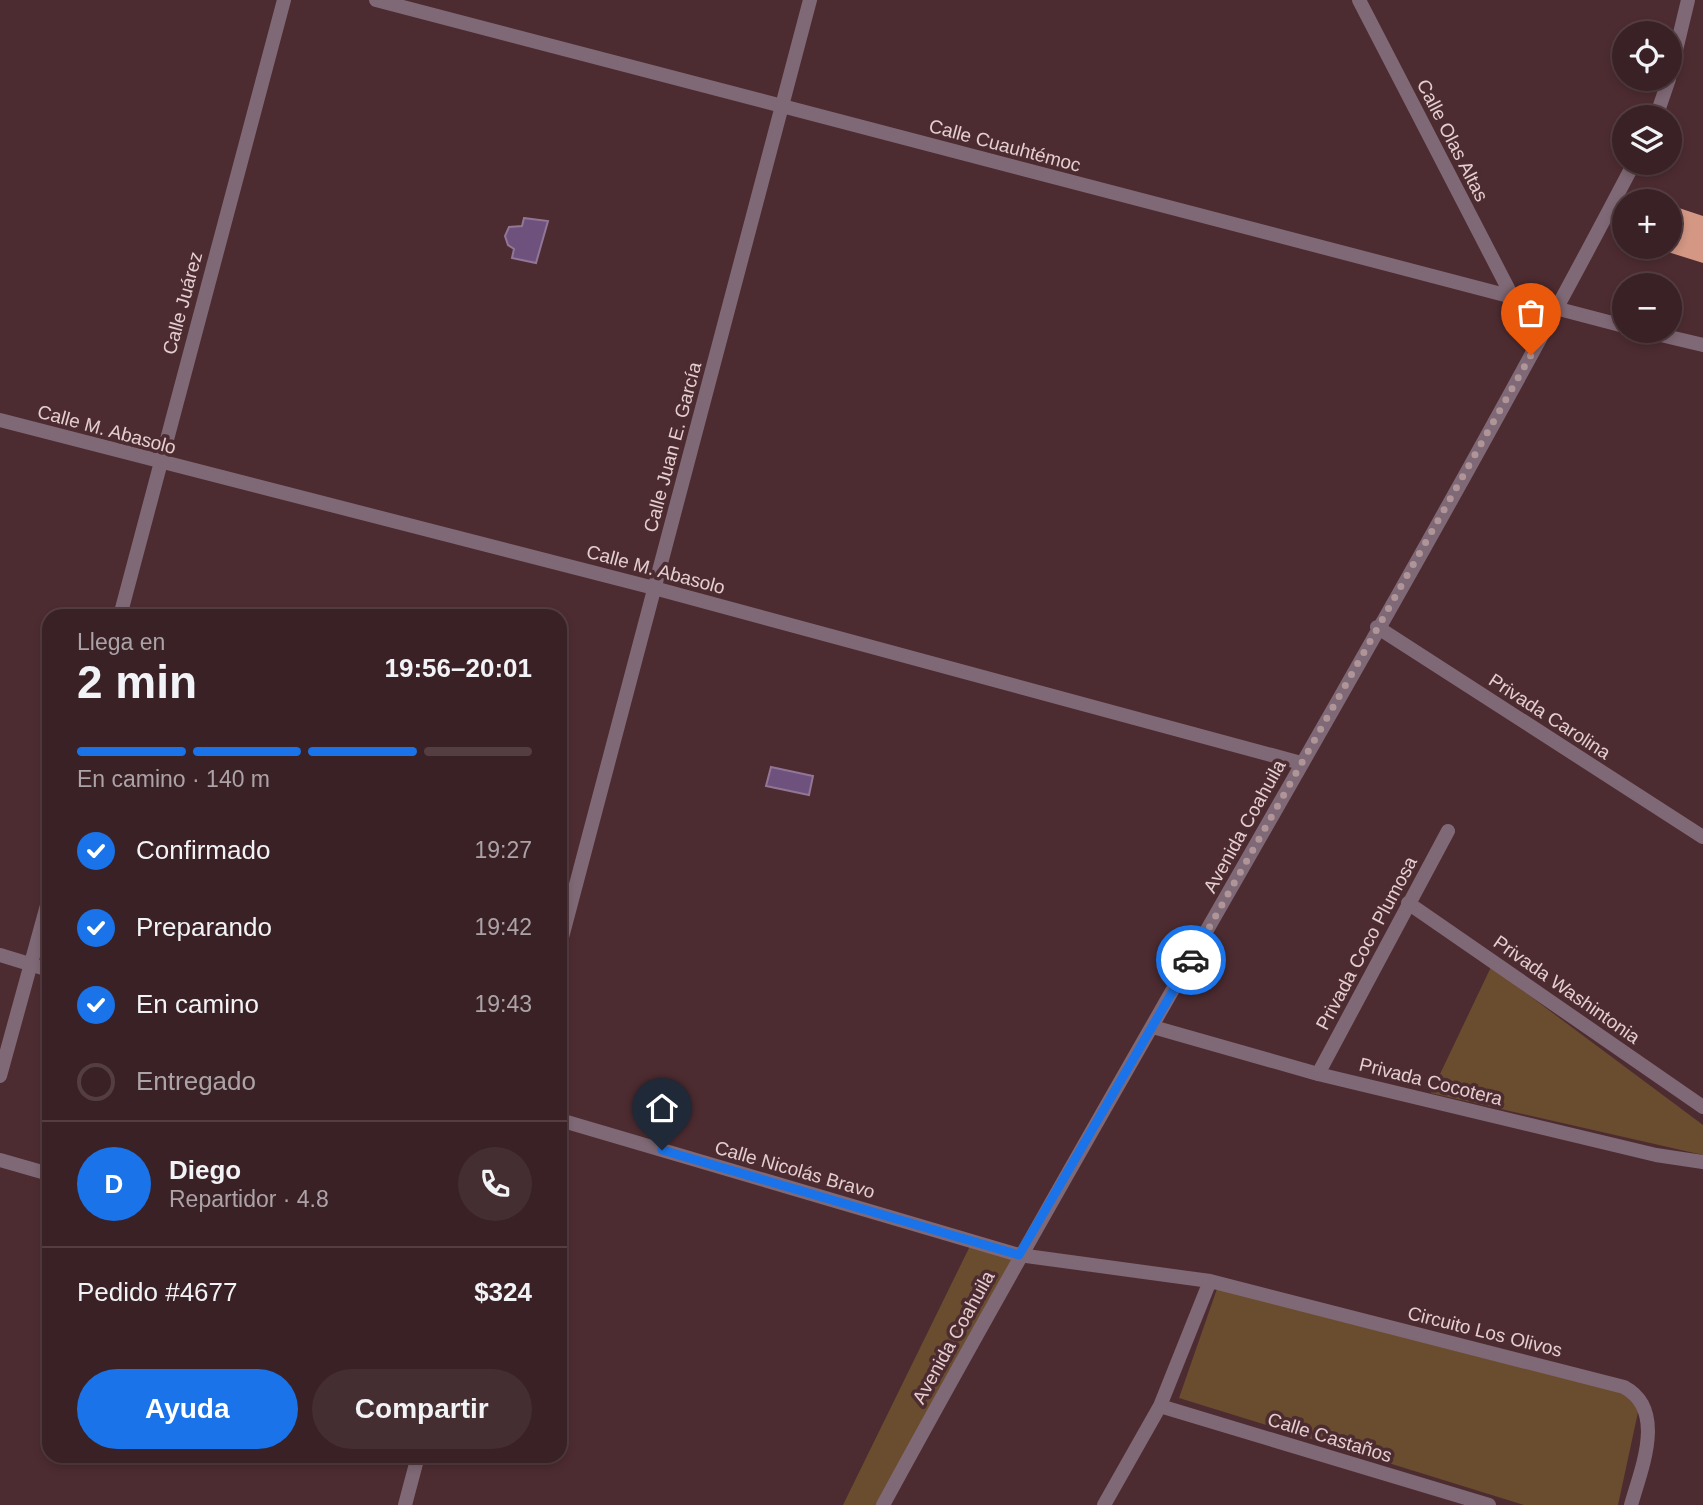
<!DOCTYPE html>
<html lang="es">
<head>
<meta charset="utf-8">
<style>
  :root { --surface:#3a2125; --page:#452e32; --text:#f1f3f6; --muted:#aba3a7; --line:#543e42; --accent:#1a73e8 }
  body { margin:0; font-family:Helvetica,sans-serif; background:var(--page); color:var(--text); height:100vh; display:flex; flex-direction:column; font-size:26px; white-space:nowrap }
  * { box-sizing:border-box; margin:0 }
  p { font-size:23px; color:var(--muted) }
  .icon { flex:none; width:38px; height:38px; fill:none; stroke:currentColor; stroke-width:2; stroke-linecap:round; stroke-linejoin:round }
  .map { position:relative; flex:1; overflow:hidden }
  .details { position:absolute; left:42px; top:609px; width:525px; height:854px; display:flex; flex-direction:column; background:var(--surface); border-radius:21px; box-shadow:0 4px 10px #0003,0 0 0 2px var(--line) }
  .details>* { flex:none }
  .fabs { position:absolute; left:1612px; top:21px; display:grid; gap:14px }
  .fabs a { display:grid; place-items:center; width:70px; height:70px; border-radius:50%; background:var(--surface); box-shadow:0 4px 10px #0003,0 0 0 2px var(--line); font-size:35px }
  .pin { position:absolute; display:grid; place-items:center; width:60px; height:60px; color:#fff; margin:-72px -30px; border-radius:50% 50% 50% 0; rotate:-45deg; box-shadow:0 0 7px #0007 }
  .pin .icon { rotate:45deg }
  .courier { position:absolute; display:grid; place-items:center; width:70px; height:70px; margin:-35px; border:5px solid #1a73e8; border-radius:50%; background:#fff; color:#222; box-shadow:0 2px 9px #0007 }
  .head em { font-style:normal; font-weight:700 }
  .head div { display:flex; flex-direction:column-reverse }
  .head { display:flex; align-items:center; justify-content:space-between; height:119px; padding:0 35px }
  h1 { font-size:46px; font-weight:700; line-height:52px }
  .bar { display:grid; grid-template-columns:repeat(4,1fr); gap:10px 7px; align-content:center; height:84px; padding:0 35px }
  .bar i { height:9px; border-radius:5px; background:var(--line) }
  .bar .selected { background:var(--accent) }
  .bar p { grid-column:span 4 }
  .line { display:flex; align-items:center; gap:18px; padding:0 35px; border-top:2px solid var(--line) }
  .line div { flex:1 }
  .round { display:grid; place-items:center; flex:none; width:74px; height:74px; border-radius:37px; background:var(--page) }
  ol { padding:0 35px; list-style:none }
  li { display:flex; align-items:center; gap:21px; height:77px }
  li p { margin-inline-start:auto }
  li .icon { padding:7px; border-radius:50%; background:var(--accent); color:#fff; stroke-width:4 }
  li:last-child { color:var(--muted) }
  li i { width:38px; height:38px; border:4px solid var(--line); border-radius:50% }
  .primary-button { display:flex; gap:14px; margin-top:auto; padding:14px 35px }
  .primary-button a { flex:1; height:80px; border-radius:42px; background:var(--accent); color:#fff; font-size:28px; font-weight:700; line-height:80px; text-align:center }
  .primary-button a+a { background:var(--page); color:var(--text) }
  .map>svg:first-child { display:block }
  .green { fill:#6a4d2f }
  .water { fill:#6f517d; stroke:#927696; stroke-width:2 }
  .building { fill:#d39784 }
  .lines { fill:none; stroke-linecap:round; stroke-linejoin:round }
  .street { stroke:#806976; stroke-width:14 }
  .done { stroke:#af9598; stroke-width:7; stroke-dasharray:0 12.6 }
  .route { stroke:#1a73e8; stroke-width:9 }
  .labels { text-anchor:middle; stroke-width:7; stroke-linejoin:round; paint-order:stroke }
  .street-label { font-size:19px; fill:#e4ced0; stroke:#4d2c31 }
</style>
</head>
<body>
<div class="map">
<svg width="1703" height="1505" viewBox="0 0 1703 1505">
  <rect width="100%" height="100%" fill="#4d2c31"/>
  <!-- green -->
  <path class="green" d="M1491,967L1703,1125V1155L1431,1093Z
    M971,1244L1016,1257L879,1505H843Z
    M1218,1286L1620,1392L1632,1399L1638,1412L1618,1505H1524L1179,1398Z"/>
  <!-- water -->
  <path class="water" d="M524,218L548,221L536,263L512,258L514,249L508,245L505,236L509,227L522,226Z
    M771,767L813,776L809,795L766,786Z"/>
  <!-- building -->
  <path class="building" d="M1670,205L1703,216V263L1652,247H1670Z"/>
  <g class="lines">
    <!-- street -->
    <path class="street" d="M376,0L1624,326
      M1359,0L1513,298
      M1670,75L1688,0
      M1656,117L1669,79
      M1644,331L1703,345
      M0,420L654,588L1301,763
      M120,616L284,0
      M1377,627L1703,837
      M1408,903L1703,1107
      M560,945L810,0
      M0,955L49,970
      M1153,1027L1318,1074L1656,1155L1703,1162
      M1318,1074L1448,831
      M0,1076L49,898
      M560,1120L1019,1255L1210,1281L1624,1387C1667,1410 1641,1469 1631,1505
      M0,1160L49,1174
      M1160,1406L1489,1505
      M405,1505L418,1456
      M883,1505C1128,1055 1396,617 1634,163
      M1104,1505L1160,1406L1210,1281"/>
  </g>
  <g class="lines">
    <!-- done -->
    <path class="done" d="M1191,960L1531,355"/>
    <!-- route -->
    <path class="route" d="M662,1150L1019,1255L1191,960"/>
  </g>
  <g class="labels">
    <!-- street labels -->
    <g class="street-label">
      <text transform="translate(1453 140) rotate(63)" y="7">Calle Olas Altas</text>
      <text transform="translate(1005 145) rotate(15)" y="7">Calle Cuauhtémoc</text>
      <text transform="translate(182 303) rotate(-75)" y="7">Calle Juárez</text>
      <text transform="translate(107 429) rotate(15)" y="7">Calle M. Abasolo</text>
      <text transform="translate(672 447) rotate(-75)" y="7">Calle Juan E. García</text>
      <text transform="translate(656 569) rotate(15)" y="7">Calle M. Abasolo</text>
      <text transform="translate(1550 716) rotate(33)" y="7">Privada Carolina</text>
      <text transform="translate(1244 826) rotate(-61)" y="7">Avenida Coahuila</text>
      <text transform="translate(1366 943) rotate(-62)" y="7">Privada Coco Plumosa</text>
      <text transform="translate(1567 989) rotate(35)" y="7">Privada Washintonia</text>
      <text transform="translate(1431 1081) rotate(14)" y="7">Privada Cocotera</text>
      <text transform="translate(795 1169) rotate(16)" y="7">Calle Nicolás Bravo</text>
      <text transform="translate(1485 1331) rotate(14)" y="7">Circuito Los Olivos</text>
      <text transform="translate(953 1337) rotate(-61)" y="7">Avenida Coahuila</text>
      <text transform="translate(1330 1437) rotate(17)" y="7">Calle Castaños</text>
    </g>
  </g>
</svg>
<div class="fabs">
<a><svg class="icon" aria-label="locate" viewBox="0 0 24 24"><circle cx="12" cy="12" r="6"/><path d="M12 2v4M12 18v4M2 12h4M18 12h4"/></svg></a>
<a><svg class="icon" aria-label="layers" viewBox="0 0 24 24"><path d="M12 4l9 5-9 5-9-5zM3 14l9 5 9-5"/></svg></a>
<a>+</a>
<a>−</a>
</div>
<div class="pin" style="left:1531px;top:355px;background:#ea580c"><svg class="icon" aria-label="bag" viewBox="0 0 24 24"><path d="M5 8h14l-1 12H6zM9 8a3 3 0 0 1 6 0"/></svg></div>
<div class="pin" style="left:662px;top:1150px;background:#1f2937"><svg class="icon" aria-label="home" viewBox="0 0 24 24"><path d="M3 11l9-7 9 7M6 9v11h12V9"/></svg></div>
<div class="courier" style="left:1191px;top:960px"><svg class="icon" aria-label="car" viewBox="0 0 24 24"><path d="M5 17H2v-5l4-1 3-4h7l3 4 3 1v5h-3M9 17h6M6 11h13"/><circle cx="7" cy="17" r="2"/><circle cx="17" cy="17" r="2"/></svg></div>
<section class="details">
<div class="head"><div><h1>2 min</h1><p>Llega en</p></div><em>19:56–20:01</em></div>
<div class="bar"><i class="selected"></i><i class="selected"></i><i class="selected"></i><i></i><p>En camino · 140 m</p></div>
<ol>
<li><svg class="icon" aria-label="check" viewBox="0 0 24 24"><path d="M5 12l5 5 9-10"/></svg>Confirmado<p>19:27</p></li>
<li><svg class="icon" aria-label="check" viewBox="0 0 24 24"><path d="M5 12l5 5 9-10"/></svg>Preparando<p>19:42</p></li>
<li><svg class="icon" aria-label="check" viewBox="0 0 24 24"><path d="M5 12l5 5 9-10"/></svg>En camino<p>19:43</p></li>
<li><i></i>Entregado</li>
</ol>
<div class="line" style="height:126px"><b class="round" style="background:var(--accent);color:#fff">D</b><div><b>Diego</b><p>Repartidor · 4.8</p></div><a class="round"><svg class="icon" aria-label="phone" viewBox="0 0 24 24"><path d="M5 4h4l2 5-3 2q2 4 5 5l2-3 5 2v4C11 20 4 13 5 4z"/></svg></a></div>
<div class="line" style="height:91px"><div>Pedido #4677</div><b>$324</b></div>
<div class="primary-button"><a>Ayuda</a><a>Compartir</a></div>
</section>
</div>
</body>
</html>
